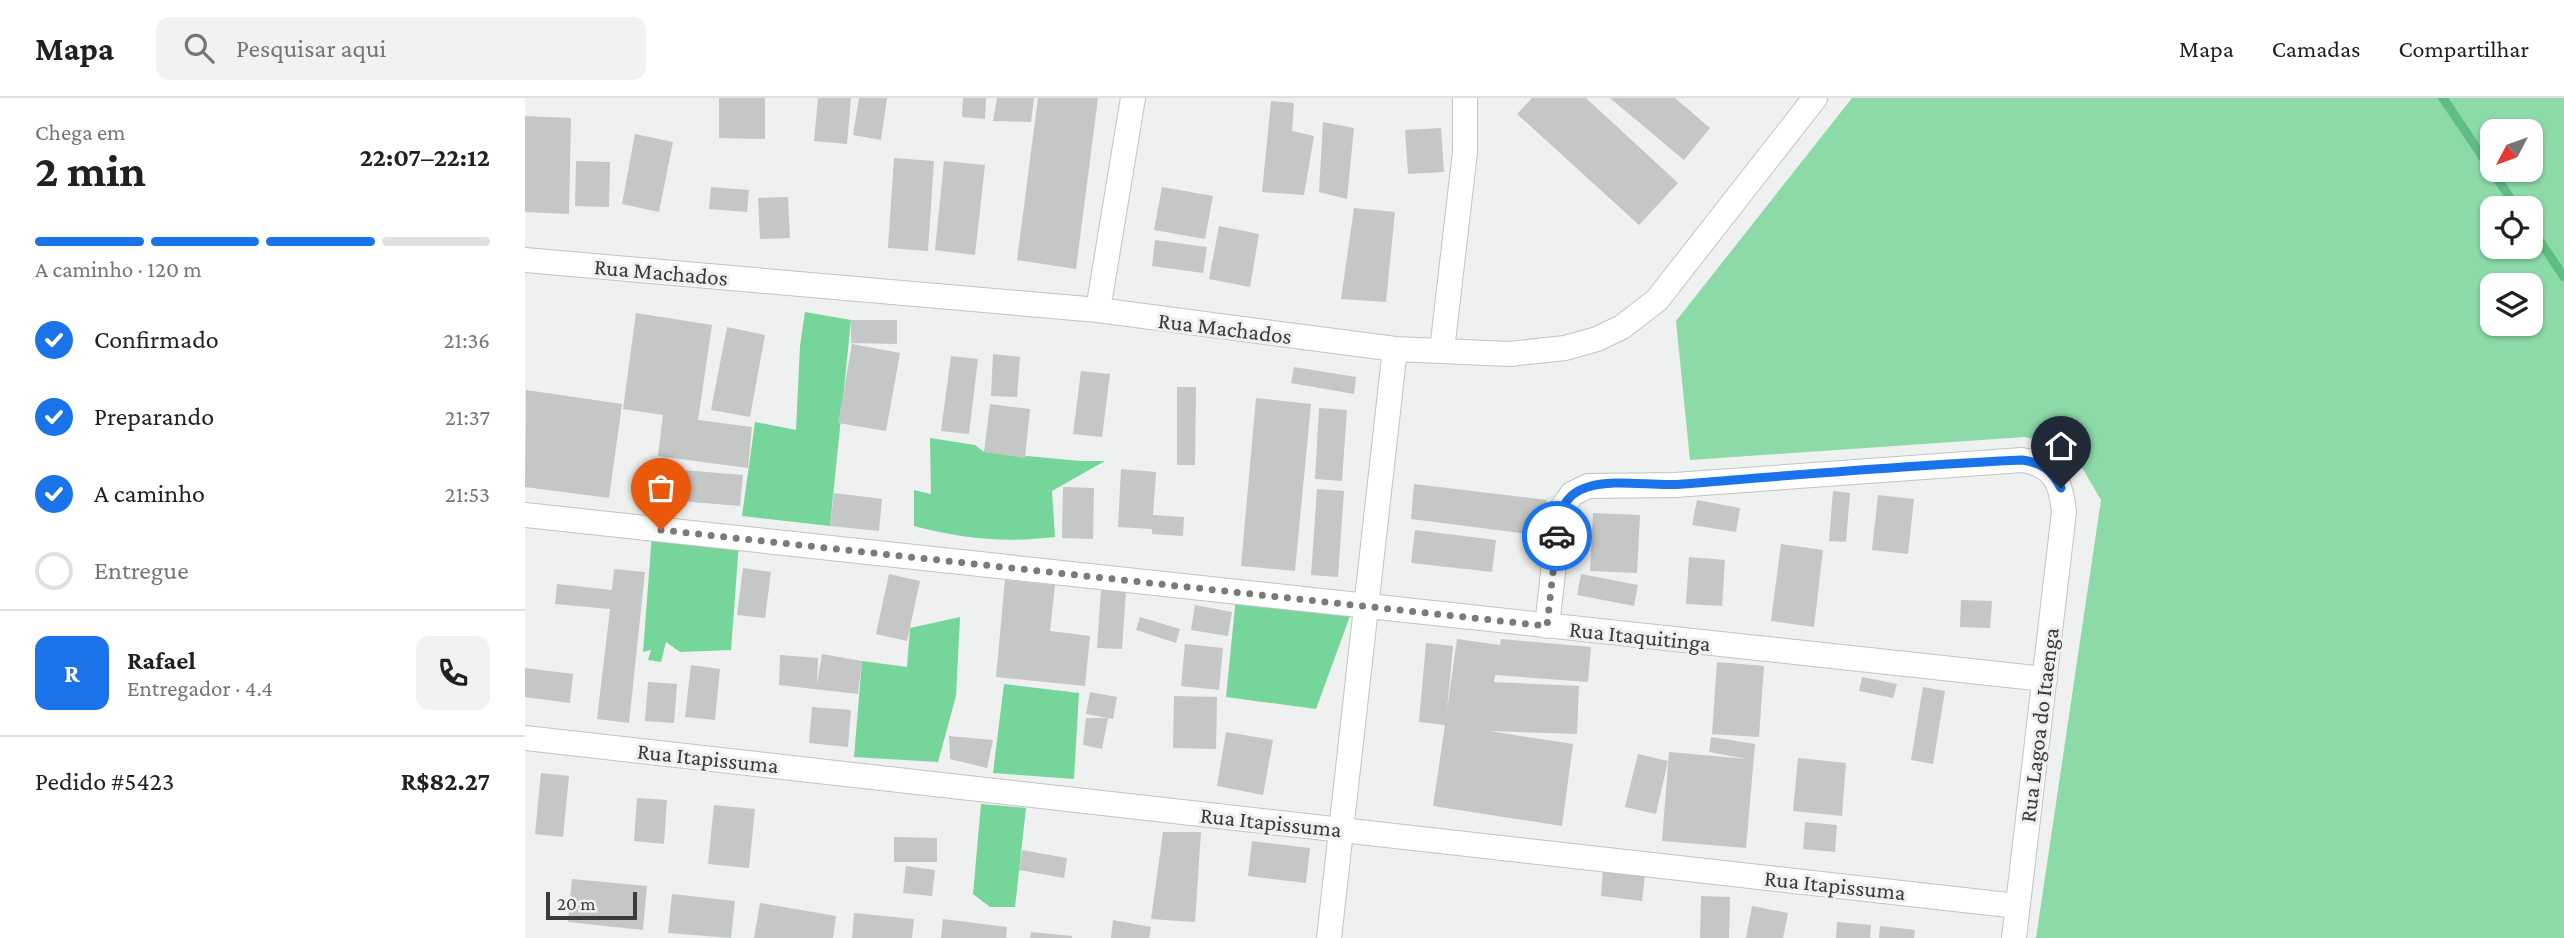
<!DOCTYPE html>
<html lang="pt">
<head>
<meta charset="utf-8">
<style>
  :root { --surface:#fff; --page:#f2f2f2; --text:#202124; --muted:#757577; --line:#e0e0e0; --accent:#1a73e8 }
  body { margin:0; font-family:"Crimson Pro",serif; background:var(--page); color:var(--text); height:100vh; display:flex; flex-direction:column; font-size:26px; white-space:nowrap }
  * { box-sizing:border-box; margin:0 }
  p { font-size:23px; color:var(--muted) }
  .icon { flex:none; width:38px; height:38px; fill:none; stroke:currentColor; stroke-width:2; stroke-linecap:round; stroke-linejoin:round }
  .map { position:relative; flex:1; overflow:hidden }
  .sheet { display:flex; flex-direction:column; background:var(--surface); width:525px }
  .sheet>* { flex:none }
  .needle { width:46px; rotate:229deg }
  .controls { position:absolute; left:1955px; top:21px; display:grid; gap:14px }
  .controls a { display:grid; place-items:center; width:63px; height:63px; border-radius:14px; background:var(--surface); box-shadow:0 2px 5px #0004; font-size:35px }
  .scale { position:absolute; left:21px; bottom:18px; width:91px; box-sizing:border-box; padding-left:7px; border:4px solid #3a3b3a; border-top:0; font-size:19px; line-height:24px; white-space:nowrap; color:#3a3b3a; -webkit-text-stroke:5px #eef1ef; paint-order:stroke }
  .pin { position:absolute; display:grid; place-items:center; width:60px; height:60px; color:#fff; margin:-72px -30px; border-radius:50% 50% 50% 0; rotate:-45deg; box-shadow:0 0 7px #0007 }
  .pin .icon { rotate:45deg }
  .courier { position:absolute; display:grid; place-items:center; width:70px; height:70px; margin:-35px; border:5px solid #1a73e8; border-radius:50%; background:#fff; color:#222; box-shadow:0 2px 9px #0007 }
  .headline em { font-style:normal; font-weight:700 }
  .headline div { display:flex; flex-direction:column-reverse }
  .headline { display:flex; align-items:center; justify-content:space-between; height:119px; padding:0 35px }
  h1 { font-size:46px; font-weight:700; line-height:52px }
  .bar { display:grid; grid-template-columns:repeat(4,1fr); gap:10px 7px; align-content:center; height:84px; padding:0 35px }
  .bar i { height:9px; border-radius:5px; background:var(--line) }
  .bar .current { background:var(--accent) }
  .bar p { grid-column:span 4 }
  .line { display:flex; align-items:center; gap:18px; padding:0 35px; border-top:2px solid var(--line) }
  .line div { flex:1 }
  .round { display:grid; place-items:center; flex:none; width:74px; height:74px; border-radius:14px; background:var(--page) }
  ol { padding:0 35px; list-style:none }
  li { display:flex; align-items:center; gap:21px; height:77px }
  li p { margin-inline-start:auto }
  li .icon { padding:7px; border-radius:50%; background:var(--accent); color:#fff; stroke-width:4 }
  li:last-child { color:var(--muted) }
  li i { width:38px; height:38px; border:4px solid var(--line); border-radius:50% }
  header { display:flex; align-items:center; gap:42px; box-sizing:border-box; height:98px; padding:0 35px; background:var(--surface); border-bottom:2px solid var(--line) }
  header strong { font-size:33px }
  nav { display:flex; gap:38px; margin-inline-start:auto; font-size:24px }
  .search { width:490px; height:63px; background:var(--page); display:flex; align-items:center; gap:18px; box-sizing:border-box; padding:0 24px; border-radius:14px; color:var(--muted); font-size:26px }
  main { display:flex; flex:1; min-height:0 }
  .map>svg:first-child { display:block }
  .green { fill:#8cdaa8; fill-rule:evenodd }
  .forest { fill:#76d59a }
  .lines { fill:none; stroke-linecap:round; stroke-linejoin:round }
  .stream { stroke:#5ebd84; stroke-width:9 }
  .building { fill:#c4c7c5 }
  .minor-casing { stroke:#c1c4c2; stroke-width:26 }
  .minor { stroke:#fff; stroke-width:24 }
  .done { stroke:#797b79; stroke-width:7; stroke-dasharray:0 12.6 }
  .route { stroke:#1a73e8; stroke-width:9 }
  .labels { text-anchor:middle; stroke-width:6; stroke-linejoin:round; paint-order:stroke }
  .street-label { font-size:23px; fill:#3a3b3a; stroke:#eef1ef }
</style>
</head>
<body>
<header>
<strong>Mapa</strong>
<div class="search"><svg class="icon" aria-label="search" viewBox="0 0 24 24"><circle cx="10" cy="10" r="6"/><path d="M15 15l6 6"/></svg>Pesquisar aqui</div>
<nav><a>Mapa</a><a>Camadas</a><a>Compartilhar</a></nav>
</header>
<main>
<section class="sheet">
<div class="headline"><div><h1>2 min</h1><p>Chega em</p></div><em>22:07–22:12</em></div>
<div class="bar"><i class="current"></i><i class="current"></i><i class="current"></i><i></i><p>A caminho · 120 m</p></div>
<ol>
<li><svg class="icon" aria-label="check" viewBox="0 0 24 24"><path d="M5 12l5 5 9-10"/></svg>Confirmado<p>21:36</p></li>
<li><svg class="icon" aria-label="check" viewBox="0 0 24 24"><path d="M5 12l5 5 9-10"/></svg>Preparando<p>21:37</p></li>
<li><svg class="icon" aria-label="check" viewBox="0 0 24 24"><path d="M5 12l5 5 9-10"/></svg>A caminho<p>21:53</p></li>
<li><i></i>Entregue</li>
</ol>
<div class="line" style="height:126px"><b class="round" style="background:var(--accent);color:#fff">R</b><div><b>Rafael</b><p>Entregador · 4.4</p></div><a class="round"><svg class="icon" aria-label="phone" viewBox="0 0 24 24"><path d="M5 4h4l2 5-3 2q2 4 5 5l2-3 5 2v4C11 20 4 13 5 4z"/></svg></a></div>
<div class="line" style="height:91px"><div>Pedido #5423</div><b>R$82.27</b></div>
</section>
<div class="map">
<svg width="2039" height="840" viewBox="0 0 2039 840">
  <rect width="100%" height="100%" fill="#eef1ef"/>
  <!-- green -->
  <path class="green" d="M1327,0H2039V840H1511L1576,402L1545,349L1500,339L1165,362L1151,223ZM2006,33V72H1967V33ZM2006,110V149H1967V110ZM2006,187V226H1967V187Z"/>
  <!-- forest -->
  <path class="forest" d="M280,214L326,222L305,428L217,418L230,324L271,332L275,248Z
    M405,340L450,347L459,354L556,363H580L527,393L530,439C479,445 439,441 389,428V392L406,396Z
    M127,436L214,445L206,552L155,554L141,544L136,564L123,562L126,552L118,554Z
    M711,499L825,518L791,611L701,599Z
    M435,519L431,598L413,664L329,659L337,563L382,569L385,530Z
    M479,586L554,595L549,681L468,675Z
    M456,706L501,710L490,809H465L448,796Z"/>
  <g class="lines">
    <!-- stream -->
    <path class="stream" d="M1918,0L1992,110
      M2006,130L2039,179"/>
  </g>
  <!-- building -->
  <path class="building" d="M194,0H240V41L194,40Z
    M293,0H326L322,46L289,43Z
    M334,0H362L356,42L328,37Z
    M438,0H461L460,21L437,19Z
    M472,0H509L506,24L468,23Z
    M513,0H573L551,171L492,162Z
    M1007,0H1061L1153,85L1114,127L992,16Z
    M1085,0H1150L1185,30L1159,62Z
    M746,3L769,5L767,33L789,38L779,97L737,94Z
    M0,18L46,20L44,116L0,114Z
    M798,24L829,30L822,101L794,94Z
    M916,30L919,74L883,76L880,32Z
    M110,36L148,44L134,114L97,106Z
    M369,60L409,63L403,153L363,150Z
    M51,63L85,64L84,109L50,108Z
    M419,63L460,67L450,157L410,152Z
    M186,89L224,92L222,114L184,111Z
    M637,89L688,98L680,141L629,132Z
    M263,99L265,140L235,141L233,100Z
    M829,110L870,114L861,204L816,201Z
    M694,128L734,136L725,189L684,181Z
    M630,142L682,149L678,175L627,168Z
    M111,215L187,227L173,322L227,329L223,370L133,358L138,317L98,311Z
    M326,222H372V246L326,245Z
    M202,229L240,237L225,319L186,312Z
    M327,246L375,255L361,333L313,325Z
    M468,256L495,259L492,299L466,298Z
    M426,258L453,261L444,336L416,333Z
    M769,269L831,279L829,296L766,285Z
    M556,273L585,276L577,339L548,336Z
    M652,289H671L670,367H652Z
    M1,292L97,306L84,400L0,389Z
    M731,300L786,306L770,473L716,468Z
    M465,306L505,311L500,360L459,354Z
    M794,310L822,312L817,383L790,381Z
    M134,370L218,377L215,408L131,401Z
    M596,371L631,374L628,417L659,419L658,438L627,436V431L593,429Z
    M889,386L1022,402L1018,438L886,421Z
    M538,389L569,390L568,441L537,440Z
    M792,391L819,393L813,479L786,477Z
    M1308,393L1325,395L1321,444L1304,443Z
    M309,395L357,401L354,433L305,428Z
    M1353,397L1389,401L1383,456L1347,452Z
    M1172,402L1215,410L1211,434L1167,427Z
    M1068,415L1115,417L1112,475L1065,473Z
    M890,432L971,442L967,474L886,465Z
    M1256,446L1298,452L1289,529L1246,523Z
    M1164,459L1200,462L1197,508L1161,506Z
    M218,470L246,474L240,520L212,517Z
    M89,471L120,474L104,625L72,621L85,511L30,506L32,486L87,492Z
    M364,476L395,483L382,543L351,536Z
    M1056,476L1113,487L1109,508L1052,497Z
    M480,482L530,487L525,533L565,538L560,588L471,579Z
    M576,490L601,492L597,551L572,550Z
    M1436,502L1467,503L1465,530L1435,529Z
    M670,507L707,514L703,538L666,532Z
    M615,519L655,531L651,545L611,532Z
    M932,541L975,547L976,541L1066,549L1063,584L970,577L969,584L1054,588L1052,636L964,633L1048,646L1037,728L908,708L920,627L894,624L901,545L928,548L922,612Z
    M660,546L698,550L694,592L656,588Z
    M297,556L337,563L333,596L254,587L255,557L293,560L292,586Z
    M1192,564L1239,568L1234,639L1187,636Z
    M166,567L195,571L190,622L160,619Z
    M0,570L48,576L45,605L0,599Z
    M1337,579L1372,586L1368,600L1334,593Z
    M123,584L152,586L149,625L120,623Z
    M1398,589L1420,593L1408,666L1386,662Z
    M565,594L592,599L588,621L561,616Z
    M649,598L692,599L691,651L648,650Z
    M287,609L326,612L323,649L284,645Z
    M561,620H583L577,651L558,647Z
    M701,634L748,642L738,697L692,688Z
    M424,638L468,642L462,670L425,661Z
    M1186,639L1230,646L1221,750L1137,743L1144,654L1222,661L1184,654Z
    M1113,656L1143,663L1131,716L1100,709Z
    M1273,660L1321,665L1317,718L1268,713Z
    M16,675L44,678L38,739L10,736Z
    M112,700L142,702L139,746L109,743Z
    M189,707L230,711L224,770L183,766Z
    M1280,724L1312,727L1310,754L1278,751Z
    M638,734H676L670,824L626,821Z
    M369,739L412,740V764H369Z
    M727,743L785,750L781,785L723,778Z
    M497,752L542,760L539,780L494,772Z
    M381,768L410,772L407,798L378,795Z
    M1078,771L1120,777L1117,803L1076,798Z
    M47,781L122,788L118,832L43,824Z
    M147,796L210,803L206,840L143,835Z
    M1176,798L1205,799L1204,840H1175Z
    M235,805L311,818L308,840H229Z
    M1227,808L1263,815L1258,840H1221Z
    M329,815L389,821L387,840H327Z
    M418,821L482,829L481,840H416Z
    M588,822L626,829L624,840H586Z
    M1312,824L1346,827L1345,840H1311Z
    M1355,828L1390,832L1389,840H1354Z
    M506,834L547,838V840H505Z"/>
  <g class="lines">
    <defs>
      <path id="minor" d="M0,162L573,212L870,251L984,256L1040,250L1072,241L1097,229L1132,202L1290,0
        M573,212L608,0
        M917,252L940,54V0
        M0,417L1520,581
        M1022,528L1035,413L1047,396L1063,388L1150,387L1497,362C1529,367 1536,384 1539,414L1489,840
        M0,640L1492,808
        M804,840L870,251"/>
    </defs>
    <!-- minor casing -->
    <use href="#minor" class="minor-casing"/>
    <!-- minor -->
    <use href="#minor" class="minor"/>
  </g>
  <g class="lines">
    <!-- done -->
    <path class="done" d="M136,432L1022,528L1032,438"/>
    <!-- route -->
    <path class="route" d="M1032,438C1034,416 1038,396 1063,389C1089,380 1130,389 1158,386C1271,377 1384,367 1497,362C1518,365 1526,372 1536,390"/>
  </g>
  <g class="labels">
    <!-- street labels -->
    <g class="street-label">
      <text transform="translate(136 174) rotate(5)" y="8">Rua Machados</text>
      <text transform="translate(700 230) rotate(7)" y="8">Rua Machados</text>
      <text transform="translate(1115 538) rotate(6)" y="8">Rua Itaquitinga</text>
      <text transform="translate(1514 627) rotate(-83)" y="8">Rua Lagoa do Itaenga</text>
      <text transform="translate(183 660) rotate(6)" y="8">Rua Itapissuma</text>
      <text transform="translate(746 724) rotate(6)" y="8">Rua Itapissuma</text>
      <text transform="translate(1310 787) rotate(6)" y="8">Rua Itapissuma</text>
    </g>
  </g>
</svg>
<div class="controls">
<a><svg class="needle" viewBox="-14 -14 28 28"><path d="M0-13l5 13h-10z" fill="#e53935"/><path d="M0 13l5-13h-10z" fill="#757577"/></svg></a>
<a><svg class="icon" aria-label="locate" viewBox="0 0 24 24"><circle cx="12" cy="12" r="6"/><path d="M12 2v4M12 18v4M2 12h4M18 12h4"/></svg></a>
<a><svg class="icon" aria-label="layers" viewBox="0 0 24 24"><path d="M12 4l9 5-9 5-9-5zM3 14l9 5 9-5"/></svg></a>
</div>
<div class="scale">20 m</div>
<div class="pin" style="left:136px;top:432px;background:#ea580c"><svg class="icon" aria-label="bag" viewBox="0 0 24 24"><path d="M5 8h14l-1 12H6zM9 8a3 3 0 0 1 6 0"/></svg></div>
<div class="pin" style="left:1536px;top:390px;background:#1f2937"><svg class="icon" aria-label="home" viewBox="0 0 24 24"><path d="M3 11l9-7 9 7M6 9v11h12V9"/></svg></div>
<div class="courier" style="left:1032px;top:438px"><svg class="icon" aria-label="car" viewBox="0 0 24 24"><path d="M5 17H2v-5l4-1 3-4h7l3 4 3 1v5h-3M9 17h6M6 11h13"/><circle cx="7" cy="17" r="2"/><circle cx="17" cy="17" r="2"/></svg></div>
</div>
</main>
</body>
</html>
